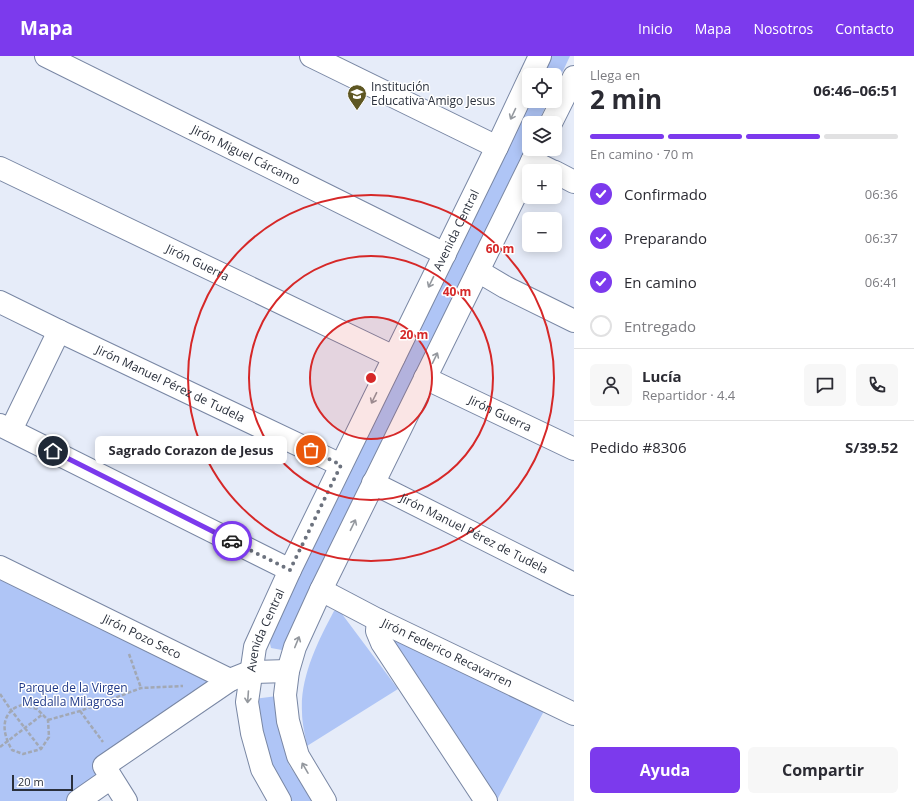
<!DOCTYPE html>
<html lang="es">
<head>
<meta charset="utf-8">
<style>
  :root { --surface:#fff; --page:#f7f7f7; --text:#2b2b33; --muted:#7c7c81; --line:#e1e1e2; --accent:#7c3aed }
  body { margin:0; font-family:"Open Sans",sans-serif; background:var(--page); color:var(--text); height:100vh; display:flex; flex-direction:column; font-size:15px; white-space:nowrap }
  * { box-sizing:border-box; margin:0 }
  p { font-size:13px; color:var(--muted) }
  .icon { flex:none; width:22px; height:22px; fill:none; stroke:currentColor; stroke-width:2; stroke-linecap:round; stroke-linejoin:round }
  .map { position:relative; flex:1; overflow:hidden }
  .drawer { display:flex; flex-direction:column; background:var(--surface); width:340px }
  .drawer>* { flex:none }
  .tools { position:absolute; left:522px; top:12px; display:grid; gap:8px }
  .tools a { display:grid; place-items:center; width:40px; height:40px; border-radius:6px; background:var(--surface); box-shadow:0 2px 10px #0003; font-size:20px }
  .scale { position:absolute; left:12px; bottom:10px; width:61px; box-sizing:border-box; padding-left:4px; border:2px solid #2a303c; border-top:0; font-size:11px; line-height:14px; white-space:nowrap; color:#2a303c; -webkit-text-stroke:3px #fff; paint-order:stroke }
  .pin { position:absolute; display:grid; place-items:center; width:34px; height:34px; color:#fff; margin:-17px; border:2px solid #fff; border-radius:50%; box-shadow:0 1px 4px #0007 }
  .courier { position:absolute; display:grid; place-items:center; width:40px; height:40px; margin:-20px; border:3px solid #7c3aed; border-radius:50%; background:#fff; color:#222; box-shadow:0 1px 5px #0007 }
  .bubble { position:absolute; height:28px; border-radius:6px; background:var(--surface); box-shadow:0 2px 10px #0003; font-size:13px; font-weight:700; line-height:28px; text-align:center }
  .overview em { font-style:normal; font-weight:700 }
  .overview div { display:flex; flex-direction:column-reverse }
  .overview { display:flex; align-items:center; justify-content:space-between; height:68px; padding:0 16px }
  h1 { font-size:26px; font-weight:700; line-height:30px }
  .bar { display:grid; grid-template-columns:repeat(4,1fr); gap:6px 4px; align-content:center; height:48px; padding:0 16px }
  .bar i { height:5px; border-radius:3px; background:var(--line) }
  .bar .active { background:var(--accent) }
  .bar p { grid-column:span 4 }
  .line { display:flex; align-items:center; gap:10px; padding:0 16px; border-top:1px solid var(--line) }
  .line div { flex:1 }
  .round { display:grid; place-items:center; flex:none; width:42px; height:42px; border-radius:6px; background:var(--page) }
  ol { padding:0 16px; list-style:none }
  li { display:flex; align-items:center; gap:12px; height:44px }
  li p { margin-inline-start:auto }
  li .icon { padding:4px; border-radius:50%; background:var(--accent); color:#fff; stroke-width:4 }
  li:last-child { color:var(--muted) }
  li i { width:22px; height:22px; border:2px solid var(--line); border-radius:50% }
  .primary-button { display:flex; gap:8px; margin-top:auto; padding:8px 16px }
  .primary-button a { flex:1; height:46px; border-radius:6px; background:var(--accent); color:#fff; font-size:16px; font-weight:700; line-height:46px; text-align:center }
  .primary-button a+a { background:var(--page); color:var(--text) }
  header { display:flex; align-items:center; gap:24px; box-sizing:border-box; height:56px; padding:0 20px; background:var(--accent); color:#fff }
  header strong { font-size:19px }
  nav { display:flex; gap:22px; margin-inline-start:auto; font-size:14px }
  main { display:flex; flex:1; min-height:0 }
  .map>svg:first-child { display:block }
  .green { fill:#afc5f6 }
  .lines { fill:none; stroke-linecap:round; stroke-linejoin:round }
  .street-casing { stroke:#7987a4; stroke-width:24 }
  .secondary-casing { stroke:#7987a4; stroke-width:24 }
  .path { stroke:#a2a8b4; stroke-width:2.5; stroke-dasharray:4 2; stroke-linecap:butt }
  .street { stroke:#fff; stroke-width:22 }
  .secondary { stroke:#fff; stroke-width:22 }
  .oneway { stroke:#94989e }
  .done { stroke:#6c727e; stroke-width:4; stroke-dasharray:0 7.2 }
  .route { stroke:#7c3aed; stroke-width:5 }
  .ring { fill:none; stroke:#d62828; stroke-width:2 }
  .labels { text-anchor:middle; stroke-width:3; stroke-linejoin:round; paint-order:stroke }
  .poi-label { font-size:12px; fill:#2a303c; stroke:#fff; text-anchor:start }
  .street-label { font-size:12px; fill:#2a303c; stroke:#fff }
  .park-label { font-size:12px; fill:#203a89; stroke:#fff }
  .centre { fill:#d62828; stroke:#fff; stroke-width:2 }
  .ring-label { font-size:12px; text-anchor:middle; font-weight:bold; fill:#d62828; stroke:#fff; stroke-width:3; stroke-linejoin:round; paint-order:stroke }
</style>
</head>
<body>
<header>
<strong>Mapa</strong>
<nav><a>Inicio</a><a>Mapa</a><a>Nosotros</a><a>Contacto</a></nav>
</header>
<main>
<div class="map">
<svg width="574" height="745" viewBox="0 0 574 745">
  <rect width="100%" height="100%" fill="#e6ecf9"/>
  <!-- green -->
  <path class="green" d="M551,0H570L555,32V19H541Z
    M529,45H548L538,67H529V85L299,555L286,591L282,594L271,592L269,583Z
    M0,519L214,628L105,719L66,745H0Z
    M339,554L398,633L307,690C305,679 302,667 302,656C300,621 318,585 334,555Z
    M398,583L544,655L497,744L393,595V587Z
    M277,640L281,680L289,709L313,745H287L277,731L254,643Z"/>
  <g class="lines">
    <defs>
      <g id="street">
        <path id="s1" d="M46,0L445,198"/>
        <path d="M311,0L497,91"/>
        <path d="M532,105L552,115"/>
        <path id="s2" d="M0,112L394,301"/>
        <path d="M555,116L574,126"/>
        <path d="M478,215L505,231L574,265"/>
        <path id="s3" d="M0,246L59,275L341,409"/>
        <path id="s4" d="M425,322L574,393"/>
        <path d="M0,369L290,514"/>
        <path d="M11,374L59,275"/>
        <path id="s5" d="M373,427L574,528"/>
        <path id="s6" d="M0,511L230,624L250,616L288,615"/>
        <path id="s7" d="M321,534L378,564L574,658"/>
        <path d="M378,564L377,575L382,587L486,745"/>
        <path d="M78,745L111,722"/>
        <path d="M126,745L104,710L230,624"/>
      </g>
      <g id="secondary">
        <path d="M531,19L540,0"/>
        <path d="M551,67L574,21"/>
        <path id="s8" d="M280,745L262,713L252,677L247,646L255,591L290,514L497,91L529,23"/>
        <path d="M325,745L298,700L288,665L285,639L288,615L295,591L321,534L538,93"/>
      </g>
    </defs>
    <!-- street casing -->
    <use href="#street" class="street-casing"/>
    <!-- secondary casing -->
    <use href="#secondary" class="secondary-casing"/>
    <!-- path -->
    <path class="path" d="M129,598L141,632
      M0,638L11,654L41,693
      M22,649L37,653L48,664L49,681L41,693L23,698L12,694C5,682 0,666 11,655C13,652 19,650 22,649Z
      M80,655L103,686
      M48,664L80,655L141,632L183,630
      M0,691L43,658"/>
    <!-- street -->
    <use href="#street" class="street"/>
    <!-- secondary -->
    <use href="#secondary" class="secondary"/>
  </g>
  <!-- one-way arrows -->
  <defs><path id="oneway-shaft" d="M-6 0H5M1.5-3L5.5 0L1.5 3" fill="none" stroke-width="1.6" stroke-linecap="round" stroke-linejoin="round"/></defs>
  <g class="oneway">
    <use href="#oneway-shaft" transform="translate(513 58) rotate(115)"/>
    <use href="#oneway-shaft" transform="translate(431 226) rotate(116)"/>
    <use href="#oneway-shaft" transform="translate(435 302) rotate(-64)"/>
    <use href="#oneway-shaft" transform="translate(374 342) rotate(116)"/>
    <use href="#oneway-shaft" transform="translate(353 469) rotate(-64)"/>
    <use href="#oneway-shaft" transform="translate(297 586) rotate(-68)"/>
    <use href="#oneway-shaft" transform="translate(248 641) rotate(94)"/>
    <use href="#oneway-shaft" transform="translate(305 712) rotate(-120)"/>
  </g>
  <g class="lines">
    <!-- done -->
    <path class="done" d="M232,485L290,514L341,409L311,394"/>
    <!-- route -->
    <path class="route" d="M53,395L232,485"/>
  </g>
  <!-- distance rings -->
  <circle cx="371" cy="322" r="61" fill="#d62828" fill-opacity=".12"/>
  <g class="ring">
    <circle cx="371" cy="322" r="61"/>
    <circle cx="371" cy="322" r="122"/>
    <circle cx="371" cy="322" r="183"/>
  </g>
  <!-- icons -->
  <defs>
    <symbol id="school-pin" viewBox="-11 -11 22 30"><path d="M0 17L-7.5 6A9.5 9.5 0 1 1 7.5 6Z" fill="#5e5723" stroke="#fff"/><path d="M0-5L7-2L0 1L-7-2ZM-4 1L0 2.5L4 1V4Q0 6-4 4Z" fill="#fff"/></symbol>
  </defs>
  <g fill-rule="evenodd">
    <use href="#school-pin" x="346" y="27" width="22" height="30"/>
  </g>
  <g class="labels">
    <!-- poi labels -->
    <g class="poi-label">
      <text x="371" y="35">Institución<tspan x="371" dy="14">Educativa Amigo Jesus</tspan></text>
    </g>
    <!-- street labels -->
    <g class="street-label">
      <text dy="4" stroke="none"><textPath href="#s1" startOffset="223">Jirón Miguel Cárcamo</textPath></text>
      <text dy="4" stroke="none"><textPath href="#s8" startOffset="624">Avenida Central</textPath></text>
      <text dy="4" stroke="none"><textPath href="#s2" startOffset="219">Jirón Guerra</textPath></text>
      <text dy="4" stroke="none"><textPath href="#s3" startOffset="189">Jirón Manuel Pérez de Tudela</textPath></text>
      <text dy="4" stroke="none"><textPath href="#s4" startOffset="83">Jirón Guerra</textPath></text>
      <text dy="4" stroke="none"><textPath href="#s5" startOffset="113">Jirón Manuel Pérez de Tudela</textPath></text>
      <text dy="4" stroke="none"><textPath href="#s8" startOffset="180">Avenida Central</textPath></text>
      <text dy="4" stroke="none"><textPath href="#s6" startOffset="158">Jirón Pozo Seco</textPath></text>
      <text dy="4" stroke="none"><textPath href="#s7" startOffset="141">Jirón Federico Recavarren</textPath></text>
    </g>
    <!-- park labels -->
    <g class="park-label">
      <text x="73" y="636">Parque de la Virgen<tspan x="73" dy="14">Medalla Milagrosa</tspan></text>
    </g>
  </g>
  <circle cx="371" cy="322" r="6" class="centre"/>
  <g class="ring-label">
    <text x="500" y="197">60 m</text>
    <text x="457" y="240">40 m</text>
    <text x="414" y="283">20 m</text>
  </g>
</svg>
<div class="tools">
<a><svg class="icon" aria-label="locate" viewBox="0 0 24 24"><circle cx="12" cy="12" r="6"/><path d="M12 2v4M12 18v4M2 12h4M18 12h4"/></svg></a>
<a><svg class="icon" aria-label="layers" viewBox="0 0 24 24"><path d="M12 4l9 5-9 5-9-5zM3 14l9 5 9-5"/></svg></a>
<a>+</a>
<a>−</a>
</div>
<div class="scale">20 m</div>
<div class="pin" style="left:311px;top:394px;background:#ea580c"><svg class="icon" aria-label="bag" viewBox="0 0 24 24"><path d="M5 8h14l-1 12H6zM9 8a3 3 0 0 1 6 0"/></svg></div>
<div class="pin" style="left:53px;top:395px;background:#1f2937"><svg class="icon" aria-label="home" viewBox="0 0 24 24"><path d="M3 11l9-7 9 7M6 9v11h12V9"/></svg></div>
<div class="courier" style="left:232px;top:485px"><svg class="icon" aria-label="car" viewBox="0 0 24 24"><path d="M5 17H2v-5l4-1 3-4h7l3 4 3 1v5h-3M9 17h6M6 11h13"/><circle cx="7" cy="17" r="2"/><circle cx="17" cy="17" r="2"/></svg></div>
<div class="bubble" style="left:95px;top:380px;width:192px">Sagrado Corazon de Jesus</div>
</div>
<section class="drawer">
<div class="overview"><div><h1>2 min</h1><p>Llega en</p></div><em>06:46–06:51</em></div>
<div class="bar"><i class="active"></i><i class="active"></i><i class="active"></i><i></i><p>En camino · 70 m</p></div>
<ol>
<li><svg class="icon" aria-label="check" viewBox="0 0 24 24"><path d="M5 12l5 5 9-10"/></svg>Confirmado<p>06:36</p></li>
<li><svg class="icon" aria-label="check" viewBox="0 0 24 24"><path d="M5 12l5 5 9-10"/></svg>Preparando<p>06:37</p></li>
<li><svg class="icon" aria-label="check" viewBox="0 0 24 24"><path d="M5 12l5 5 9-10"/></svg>En camino<p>06:41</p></li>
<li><i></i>Entregado</li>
</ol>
<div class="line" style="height:72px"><a class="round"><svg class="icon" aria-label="person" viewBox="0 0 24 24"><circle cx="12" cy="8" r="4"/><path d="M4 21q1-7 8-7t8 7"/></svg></a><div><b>Lucía</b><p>Repartidor · 4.4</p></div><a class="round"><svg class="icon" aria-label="chat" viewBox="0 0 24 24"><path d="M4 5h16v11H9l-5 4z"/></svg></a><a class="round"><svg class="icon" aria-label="phone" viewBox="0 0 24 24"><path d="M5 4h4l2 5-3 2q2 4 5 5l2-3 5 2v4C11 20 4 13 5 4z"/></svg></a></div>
<div class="line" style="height:52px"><div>Pedido #8306</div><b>S/39.52</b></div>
<div class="primary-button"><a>Ayuda</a><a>Compartir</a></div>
</section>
</main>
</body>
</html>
